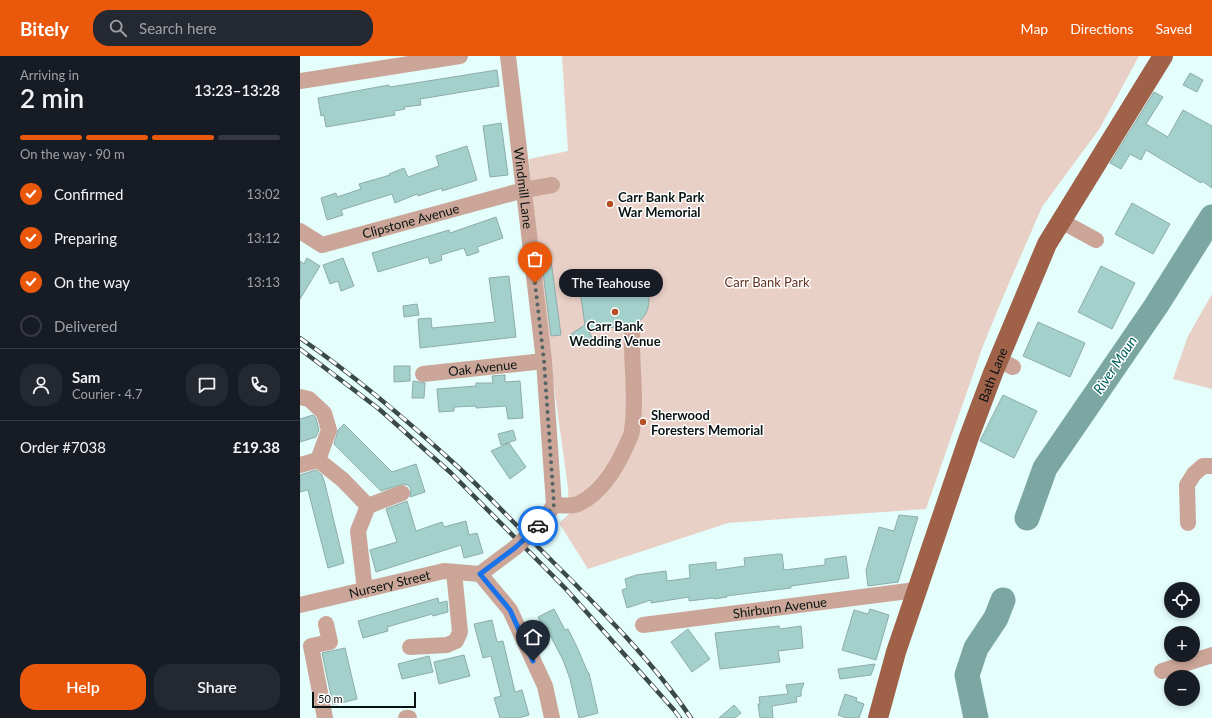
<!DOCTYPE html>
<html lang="en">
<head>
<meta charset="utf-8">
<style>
  :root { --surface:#171b24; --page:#242831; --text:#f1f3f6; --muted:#9ea1a6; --line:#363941; --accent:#ea580c }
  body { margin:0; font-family:Lato,sans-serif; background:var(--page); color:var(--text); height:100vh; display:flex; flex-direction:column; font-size:15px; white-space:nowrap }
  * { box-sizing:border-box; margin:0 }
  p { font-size:13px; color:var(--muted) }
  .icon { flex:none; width:22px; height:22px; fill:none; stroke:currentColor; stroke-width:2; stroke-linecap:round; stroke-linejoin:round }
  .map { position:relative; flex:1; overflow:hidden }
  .sheet { display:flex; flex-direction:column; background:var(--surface); width:300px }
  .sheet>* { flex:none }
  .fabs { position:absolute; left:864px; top:526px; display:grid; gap:8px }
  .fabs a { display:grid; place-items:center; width:36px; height:36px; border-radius:50%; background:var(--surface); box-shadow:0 2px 6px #0003; font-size:20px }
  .scale { position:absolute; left:12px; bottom:10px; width:104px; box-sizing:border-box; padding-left:4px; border:2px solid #071312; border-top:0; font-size:11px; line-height:14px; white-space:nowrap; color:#071312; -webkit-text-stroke:3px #fff; paint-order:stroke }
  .pin { position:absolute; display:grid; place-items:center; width:34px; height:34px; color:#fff; margin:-41px -17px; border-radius:50% 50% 50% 0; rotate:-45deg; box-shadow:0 0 4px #0007 }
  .pin .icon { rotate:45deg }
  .courier { position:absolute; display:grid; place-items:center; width:40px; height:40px; margin:-20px; border:3px solid #1a73e8; border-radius:50%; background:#fff; color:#222; box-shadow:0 1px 5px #0007 }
  .bubble { position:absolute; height:28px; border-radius:14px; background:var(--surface); box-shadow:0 2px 6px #0003; font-size:13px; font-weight:600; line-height:28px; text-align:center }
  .head em { font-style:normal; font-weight:600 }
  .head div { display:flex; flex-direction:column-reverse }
  .head { display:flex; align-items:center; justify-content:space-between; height:68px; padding:0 20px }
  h1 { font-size:26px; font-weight:600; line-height:30px }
  .bar { display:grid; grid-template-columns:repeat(4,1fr); gap:6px 4px; align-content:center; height:48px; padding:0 20px }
  .bar i { height:5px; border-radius:3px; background:var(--line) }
  .bar .current { background:var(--accent) }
  .bar p { grid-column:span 4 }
  .line { display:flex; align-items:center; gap:10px; padding:0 20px; border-top:1px solid var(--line) }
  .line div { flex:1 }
  .round { display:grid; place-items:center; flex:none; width:42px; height:42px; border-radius:16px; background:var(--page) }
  ol { padding:0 20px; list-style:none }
  li { display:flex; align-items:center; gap:12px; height:44px }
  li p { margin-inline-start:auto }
  li .icon { padding:4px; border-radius:50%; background:var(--accent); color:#fff; stroke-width:4 }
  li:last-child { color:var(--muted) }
  li i { width:22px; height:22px; border:2px solid var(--line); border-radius:50% }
  .primary-button { display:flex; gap:8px; margin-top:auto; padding:8px 20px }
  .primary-button a { flex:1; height:46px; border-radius:16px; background:var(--accent); color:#fff; font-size:16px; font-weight:600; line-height:46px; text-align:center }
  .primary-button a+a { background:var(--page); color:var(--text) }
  header { display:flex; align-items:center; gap:24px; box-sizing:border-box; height:56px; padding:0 20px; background:var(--accent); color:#fff }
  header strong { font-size:19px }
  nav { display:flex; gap:22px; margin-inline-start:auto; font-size:14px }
  .search { width:280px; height:36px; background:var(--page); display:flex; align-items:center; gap:10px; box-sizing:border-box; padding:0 14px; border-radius:16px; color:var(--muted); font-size:15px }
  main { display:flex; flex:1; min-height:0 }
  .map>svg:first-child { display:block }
  .green { fill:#e9d0c7 }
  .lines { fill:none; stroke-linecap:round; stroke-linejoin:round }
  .river { stroke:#7ba6a2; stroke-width:25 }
  .building { fill:#a4d0cc; stroke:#8daca9 }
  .minor { stroke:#cba698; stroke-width:16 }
  .major { stroke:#a06149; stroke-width:20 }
  .rail-casing { stroke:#3b4a49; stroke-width:4.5 }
  .rail { stroke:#fff; stroke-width:3; stroke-dasharray:9; stroke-linecap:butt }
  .minor-bridge { stroke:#cba698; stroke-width:16 }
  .done { stroke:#546564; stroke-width:4; stroke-dasharray:0 7.2 }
  .route { stroke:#1a73e8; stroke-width:5 }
  .poi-dot { fill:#b44e24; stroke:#fff; stroke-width:1.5 }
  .labels { text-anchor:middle; stroke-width:3; stroke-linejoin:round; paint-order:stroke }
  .street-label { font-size:13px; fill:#071312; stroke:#fff }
  .poi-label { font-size:13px; font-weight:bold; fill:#071312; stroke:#fff; text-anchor:start }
  .park-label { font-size:13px; fill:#633220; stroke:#fff }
  .water-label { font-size:14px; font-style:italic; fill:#005f5b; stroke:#fff }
</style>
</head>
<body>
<header>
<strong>Bitely</strong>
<div class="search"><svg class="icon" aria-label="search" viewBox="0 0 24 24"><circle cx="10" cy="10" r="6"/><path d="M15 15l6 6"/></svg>Search here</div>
<nav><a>Map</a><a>Directions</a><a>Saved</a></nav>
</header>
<main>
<section class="sheet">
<div class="head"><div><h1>2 min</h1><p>Arriving in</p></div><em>13:23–13:28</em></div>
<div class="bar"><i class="current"></i><i class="current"></i><i class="current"></i><i></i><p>On the way · 90 m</p></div>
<ol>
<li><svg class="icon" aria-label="check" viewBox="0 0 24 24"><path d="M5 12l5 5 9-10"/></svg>Confirmed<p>13:02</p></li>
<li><svg class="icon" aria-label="check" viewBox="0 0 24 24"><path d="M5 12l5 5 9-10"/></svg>Preparing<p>13:12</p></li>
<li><svg class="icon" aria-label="check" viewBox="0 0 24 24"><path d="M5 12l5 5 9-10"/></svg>On the way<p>13:13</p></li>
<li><i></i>Delivered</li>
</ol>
<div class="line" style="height:72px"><a class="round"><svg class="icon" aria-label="person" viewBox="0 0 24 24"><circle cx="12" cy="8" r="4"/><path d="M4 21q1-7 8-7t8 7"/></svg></a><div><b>Sam</b><p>Courier · 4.7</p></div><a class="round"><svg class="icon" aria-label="chat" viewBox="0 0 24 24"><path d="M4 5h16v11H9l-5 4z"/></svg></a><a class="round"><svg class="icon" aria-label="phone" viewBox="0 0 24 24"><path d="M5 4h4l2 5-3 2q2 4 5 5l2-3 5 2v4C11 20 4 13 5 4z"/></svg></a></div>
<div class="line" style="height:52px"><div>Order #7038</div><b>£19.38</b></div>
<div class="primary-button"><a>Help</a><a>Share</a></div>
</section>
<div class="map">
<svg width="912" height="662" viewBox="0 0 912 662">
  <rect width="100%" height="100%" fill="#e4fefc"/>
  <!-- green -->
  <path class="green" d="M262,0H839L800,72L742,151L703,241L683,290L626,453L428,467L288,513L259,467L269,458L268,432L237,208L229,103L268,95Z
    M912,238V333L873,323L888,280Z"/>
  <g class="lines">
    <!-- river -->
    <path class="river" d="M727,462L745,412L856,250L912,161
      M676,662L667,619L676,592L696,562L703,544"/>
  </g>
  <!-- building -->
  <path class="building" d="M197,14L199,30L120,43L121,49L104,51L105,53L94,55L95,59L26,71L24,59L21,60L18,42L89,29L90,31Z
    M890,17L903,24L897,36L883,29Z
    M854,36L863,41L846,68L868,81L883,54L912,70V132L902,125L901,127L846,94L841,104L830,98L821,113L810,107Z
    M201,67L208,119L190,121L183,70Z
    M167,90L177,124L142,135V132L118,140L117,138L95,147L92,138L41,154L43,159L27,164L21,142L36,137L37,141L61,133L59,128L90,119L89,118L104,112L108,121L139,110L136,100Z
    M832,147L870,168L853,198L815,178Z
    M196,161L203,182L177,191L179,196L167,200L164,192L141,199L142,204L130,208L128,201L78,216L72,197L149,174L150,177Z
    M7,202L20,210L0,243V205L4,208Z
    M43,202L54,230L41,235L38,225L30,228L23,209Z
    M251,205L261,279L251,280L242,207Z
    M801,210L835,227L812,273L778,256Z
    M292,218L295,229L329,224L336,227L347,237L349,244L348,252L345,259L340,265L334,268L289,275L292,282L278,290L271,278L285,269L278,221Z
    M209,220L216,281L120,292L118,263L131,262L132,272L195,266L189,222Z
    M117,248L119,259L104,261L103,250Z
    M738,266L785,287L770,321L723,300Z
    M94,310H110V325L94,326Z
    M205,319V326L220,325L223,362L208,363L206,350L176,352V350L154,351V355L139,356L137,333L176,330V327H193L192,320Z
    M113,325L125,327L124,342H112Z
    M703,339L737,355L714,402L680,385Z
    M13,359L16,362L19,374L16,381L0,386V363Z
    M44,368L92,416L116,408L125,436L110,441L111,433L108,429L103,428L81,435L34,388L38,374Z
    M213,374L216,384L201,389L198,378Z
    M209,387L226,411L210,423L191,395Z
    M16,414L22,419L25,428L44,507L28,512L8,434L0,436V419Z
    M107,445L116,475L142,466L144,471L166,465L169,479L177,477L183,497L164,502L161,489L76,516L70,494L97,486L86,453Z
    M599,459L618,461L598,526L568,530L566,514L579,471L594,475Z
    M478,498H482L484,514L525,509V503L546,500L549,522L491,530V532L426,540L427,541L414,543L413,542L389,545V541L351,547V544L327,552L322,534L327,532L325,523L336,519L366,515L367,525L390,522L389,509L416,506V514L445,510L444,502Z
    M138,542L139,547L147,545L148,556L133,560L132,558L87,571L88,575L63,582L58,565Z
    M254,553L265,574L268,573L277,591L288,617H289L298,657L279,662L270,623L263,604L249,577L247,579L238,561Z
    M570,553L589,559L576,604L542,594L554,554L568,558Z
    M192,564L197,586L203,585L215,636L222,634L229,659L218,662H200L194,642L201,640L191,600L183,602L174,568Z
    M479,570L480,573L501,570L503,592L478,595L480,606L420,613L415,577Z
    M388,573L410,603L392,616L371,586Z
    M45,592L57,643L33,649L22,597Z
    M164,599L170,620L139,628L134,606Z
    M129,600L133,616L102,623L98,608Z
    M575,608L571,619L540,623L538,613Z
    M504,627L501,635V640L496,641L497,646L472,650L473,662H460L458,648H460L459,641L488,638L486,629Z
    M545,638L557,642L556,645L564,648L559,662H547L538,659Z
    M434,649L441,657L435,662H419Z"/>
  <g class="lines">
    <!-- minor -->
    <g class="minor">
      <path id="s1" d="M208,0L244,305L254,449L243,465"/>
      <path d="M0,25L160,0"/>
      <path d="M761,165L796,184"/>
      <path id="s2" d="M0,175L22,189L224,134L252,129"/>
      <path d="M699,304L713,311"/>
      <path id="s3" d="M123,318L244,305"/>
      <path d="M0,341L9,343L24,357L29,374L18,404"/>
      <path d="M0,409L18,404L43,424L68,450"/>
      <path d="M254,449C261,449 272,451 278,448C302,437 317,411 327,388C329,383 332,379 332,374C337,342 331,309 332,277"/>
      <path d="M888,467L887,429L894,418L903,410H912"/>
      <path d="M180,518L210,554L245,630L252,662"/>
      <path d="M180,518L216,491"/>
      <path d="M65,534L58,475L68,450L102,437"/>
      <path id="s4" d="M0,549L144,515L180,518"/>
      <path id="s5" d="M343,569L616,534"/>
      <path d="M110,591L147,589L156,585L160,576L154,516"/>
      <path d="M862,615L912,599"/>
      <path d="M25,662L11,590L30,586L26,568"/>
      <path d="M106,662H109"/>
    </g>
    <!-- major -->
    <path class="major" id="s6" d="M578,662L596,596L669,381L693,317L747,188L863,0"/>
    <defs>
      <path id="rail" d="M0,282C55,320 107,364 157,410C185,436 212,465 240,493C293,546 349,600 391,662
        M0,293L79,353L151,417L265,532L374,654L380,662"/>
    </defs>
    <!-- rail casing -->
    <use href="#rail" class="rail-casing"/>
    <!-- rail -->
    <use href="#rail" class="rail"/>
    <!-- minor-bridge -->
    <path class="minor-bridge" d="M216,491L243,465"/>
  </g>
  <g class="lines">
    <!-- done -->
    <path class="done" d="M235,227L244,305L254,449L238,470"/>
    <!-- route -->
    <path class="route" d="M233,605L210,554L180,518L216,491L238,470"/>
  </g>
  <!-- markers -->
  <g class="poi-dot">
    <circle cx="310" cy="148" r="4"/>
    <circle cx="315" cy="256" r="4"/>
    <circle cx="343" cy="366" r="4"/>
  </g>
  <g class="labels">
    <!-- street labels -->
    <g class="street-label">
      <text dy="5" stroke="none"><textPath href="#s1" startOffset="133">Windmill Lane</textPath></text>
      <text dy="5" stroke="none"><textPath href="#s2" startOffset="118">Clipstone Avenue</textPath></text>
      <text dy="5" stroke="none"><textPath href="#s3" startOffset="60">Oak Avenue</textPath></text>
      <text dy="5" stroke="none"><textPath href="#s6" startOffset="362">Bath Lane</textPath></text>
      <text dy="5" stroke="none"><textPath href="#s4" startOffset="92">Nursery Street</textPath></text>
      <text dy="5" stroke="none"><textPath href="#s5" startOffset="138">Shirburn Avenue</textPath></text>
    </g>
    <!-- poi labels -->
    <g class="poi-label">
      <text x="318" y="146">Carr Bank Park<tspan x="318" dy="15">War Memorial</tspan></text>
      <text x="315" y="275" text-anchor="middle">Carr Bank<tspan x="315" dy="15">Wedding Venue</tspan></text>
      <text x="351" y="364">Sherwood<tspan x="351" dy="15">Foresters Memorial</tspan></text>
    </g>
    <!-- park labels -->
    <g class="park-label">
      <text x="467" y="231">Carr Bank Park</text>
    </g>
    <!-- water labels -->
    <g class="water-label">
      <text transform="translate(815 309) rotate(-56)" y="5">River Maun</text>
    </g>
  </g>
</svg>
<div class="fabs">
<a><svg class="icon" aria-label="locate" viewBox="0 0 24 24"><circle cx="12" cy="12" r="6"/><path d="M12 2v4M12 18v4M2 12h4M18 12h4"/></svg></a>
<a>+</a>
<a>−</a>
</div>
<div class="scale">50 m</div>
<div class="pin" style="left:235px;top:227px;background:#ea580c"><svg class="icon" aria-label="bag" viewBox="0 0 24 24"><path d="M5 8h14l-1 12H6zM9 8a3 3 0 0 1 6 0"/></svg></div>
<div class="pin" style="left:233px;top:605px;background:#1f2937"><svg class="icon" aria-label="home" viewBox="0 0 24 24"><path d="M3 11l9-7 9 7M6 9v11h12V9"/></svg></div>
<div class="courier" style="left:238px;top:470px"><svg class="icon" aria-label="car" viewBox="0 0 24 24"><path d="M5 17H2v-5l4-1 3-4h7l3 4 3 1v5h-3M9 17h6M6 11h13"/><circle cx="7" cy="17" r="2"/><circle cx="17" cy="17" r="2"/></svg></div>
<div class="bubble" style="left:259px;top:213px;width:104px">The Teahouse</div>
</div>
</main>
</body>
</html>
